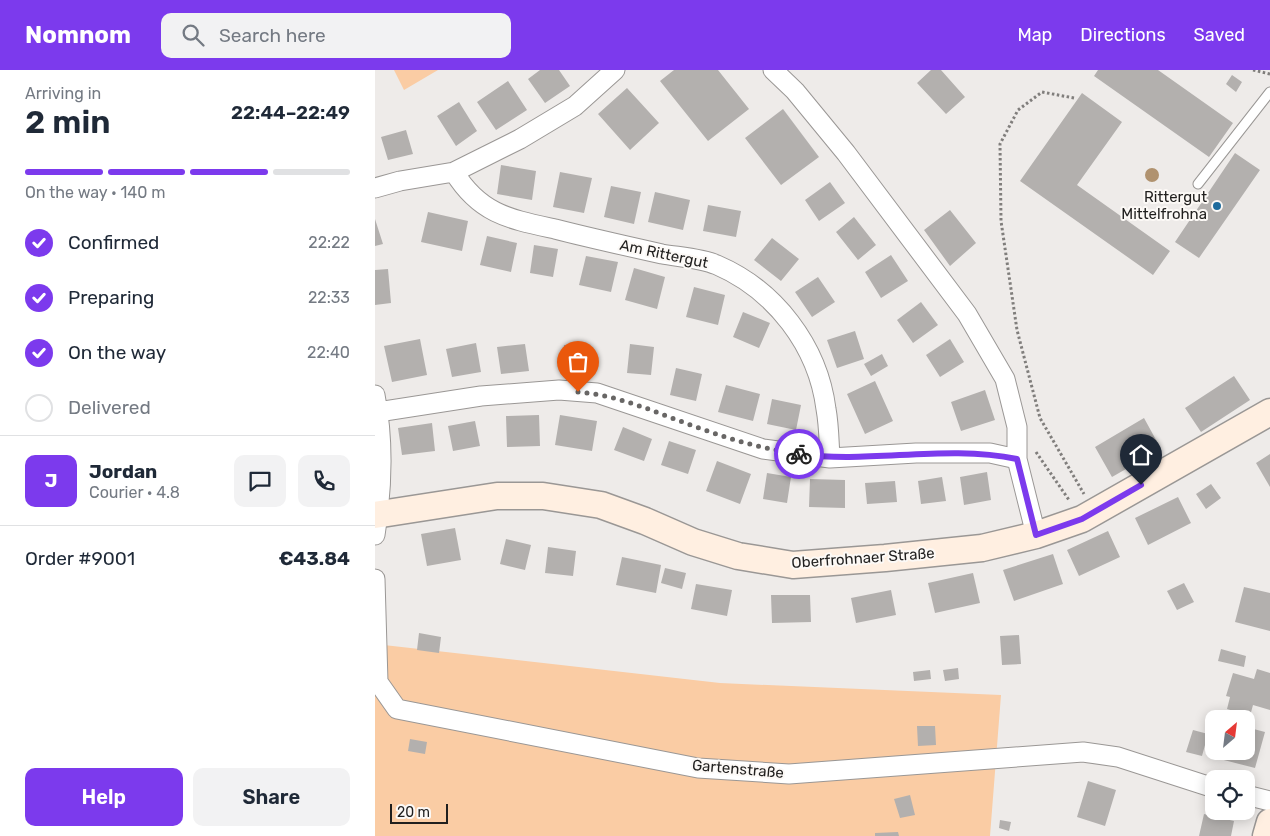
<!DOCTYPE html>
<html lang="en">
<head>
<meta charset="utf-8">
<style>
  :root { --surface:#fff; --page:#f2f2f3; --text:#1f2937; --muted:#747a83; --line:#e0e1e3; --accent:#7c3aed }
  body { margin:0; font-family:Rubik,sans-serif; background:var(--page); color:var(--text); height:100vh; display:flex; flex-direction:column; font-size:19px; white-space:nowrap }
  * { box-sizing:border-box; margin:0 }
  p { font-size:16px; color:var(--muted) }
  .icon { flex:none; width:28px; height:28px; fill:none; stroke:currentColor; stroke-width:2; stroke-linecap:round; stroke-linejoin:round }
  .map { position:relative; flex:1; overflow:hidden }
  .drawer { display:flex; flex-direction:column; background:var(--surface); width:375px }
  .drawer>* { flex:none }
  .needle { width:32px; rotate:28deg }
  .fabs { position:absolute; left:830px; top:640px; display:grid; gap:10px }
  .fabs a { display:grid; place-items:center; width:50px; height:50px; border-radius:10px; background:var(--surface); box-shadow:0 2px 12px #0003; font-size:25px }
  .scale { position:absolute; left:15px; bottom:12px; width:58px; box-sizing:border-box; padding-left:5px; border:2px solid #201f1e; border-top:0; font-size:14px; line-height:18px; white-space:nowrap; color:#201f1e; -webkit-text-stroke:4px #fcf9f6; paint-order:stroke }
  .pin { position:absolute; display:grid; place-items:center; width:42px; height:42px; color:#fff; margin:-51px -21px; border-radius:50% 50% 50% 0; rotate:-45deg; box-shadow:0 0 5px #0007 }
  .pin .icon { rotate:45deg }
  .courier { position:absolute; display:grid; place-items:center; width:50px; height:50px; margin:-25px; border:4px solid #7c3aed; border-radius:50%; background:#fff; color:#222; box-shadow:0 1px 6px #0007 }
  .summary em { font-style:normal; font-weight:600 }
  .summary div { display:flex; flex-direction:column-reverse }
  .summary { display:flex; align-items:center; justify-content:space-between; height:85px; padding:0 25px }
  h1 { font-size:32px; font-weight:600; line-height:38px }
  .bar { display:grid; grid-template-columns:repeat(4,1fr); gap:8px 5px; align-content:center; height:60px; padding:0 25px }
  .bar i { height:6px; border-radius:4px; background:var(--line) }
  .bar .current { background:var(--accent) }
  .bar p { grid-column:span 4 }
  .line { display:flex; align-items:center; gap:12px; padding:0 25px; border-top:1px solid var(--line) }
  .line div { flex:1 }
  .round { display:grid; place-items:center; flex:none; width:52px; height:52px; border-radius:10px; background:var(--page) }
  ol { padding:0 25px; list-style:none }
  li { display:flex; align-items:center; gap:15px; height:55px }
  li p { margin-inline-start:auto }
  li .icon { padding:5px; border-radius:50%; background:var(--accent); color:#fff; stroke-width:4 }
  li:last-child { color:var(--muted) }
  li i { width:28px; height:28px; border:2px solid var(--line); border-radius:50% }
  .primary-button { display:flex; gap:10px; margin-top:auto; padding:10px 25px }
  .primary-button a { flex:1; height:58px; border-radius:10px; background:var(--accent); color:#fff; font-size:20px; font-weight:600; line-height:58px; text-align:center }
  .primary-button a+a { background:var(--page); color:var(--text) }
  header { display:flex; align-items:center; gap:30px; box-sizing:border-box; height:70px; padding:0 25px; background:var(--accent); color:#fff }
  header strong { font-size:24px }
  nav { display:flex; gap:28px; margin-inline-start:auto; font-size:18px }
  .search { width:350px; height:45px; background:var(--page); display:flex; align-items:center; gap:12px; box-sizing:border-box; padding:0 18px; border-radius:10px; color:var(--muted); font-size:19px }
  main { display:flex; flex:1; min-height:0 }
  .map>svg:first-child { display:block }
  .green { fill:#facca4 }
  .building { fill:#b3b0ae }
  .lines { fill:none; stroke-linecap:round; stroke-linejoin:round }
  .lane-casing { stroke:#9a9795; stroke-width:11 }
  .street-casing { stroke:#9a9795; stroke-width:21 }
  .secondary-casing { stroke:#9a9795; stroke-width:29 }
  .path { stroke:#807e7c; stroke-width:3; stroke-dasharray:2.5 2.5; stroke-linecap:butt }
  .lane { stroke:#fff; stroke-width:9 }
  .street { stroke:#fff; stroke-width:19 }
  .secondary { stroke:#ffefe1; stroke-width:26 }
  .tree { fill:#b0926f }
  .done { stroke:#686665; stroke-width:5; stroke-dasharray:0 9 }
  .route { stroke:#7c3aed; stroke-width:6 }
  .poi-dot { fill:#1e6b9d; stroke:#fcf9f6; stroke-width:2 }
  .labels { text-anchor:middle; stroke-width:4; stroke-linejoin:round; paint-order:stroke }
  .poi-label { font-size:15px; fill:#201f1e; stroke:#fcf9f6; text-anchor:end }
  .street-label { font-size:15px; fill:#201f1e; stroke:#fcf9f6 }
</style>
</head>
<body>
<header>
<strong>Nomnom</strong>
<div class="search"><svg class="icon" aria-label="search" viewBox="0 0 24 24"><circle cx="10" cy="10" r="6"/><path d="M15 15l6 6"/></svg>Search here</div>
<nav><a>Map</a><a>Directions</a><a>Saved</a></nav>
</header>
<main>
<section class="drawer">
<div class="summary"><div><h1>2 min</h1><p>Arriving in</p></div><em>22:44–22:49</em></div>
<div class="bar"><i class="current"></i><i class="current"></i><i class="current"></i><i></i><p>On the way · 140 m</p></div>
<ol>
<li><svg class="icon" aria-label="check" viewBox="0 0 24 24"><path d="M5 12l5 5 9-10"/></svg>Confirmed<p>22:22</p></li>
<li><svg class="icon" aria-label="check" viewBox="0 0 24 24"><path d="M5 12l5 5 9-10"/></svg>Preparing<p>22:33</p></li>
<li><svg class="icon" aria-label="check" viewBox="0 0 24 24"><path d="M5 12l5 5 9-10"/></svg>On the way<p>22:40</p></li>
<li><i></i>Delivered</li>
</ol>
<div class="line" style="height:90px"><b class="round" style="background:var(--accent);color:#fff">J</b><div><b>Jordan</b><p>Courier · 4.8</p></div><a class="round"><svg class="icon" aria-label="chat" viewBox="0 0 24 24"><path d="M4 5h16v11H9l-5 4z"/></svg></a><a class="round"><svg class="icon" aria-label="phone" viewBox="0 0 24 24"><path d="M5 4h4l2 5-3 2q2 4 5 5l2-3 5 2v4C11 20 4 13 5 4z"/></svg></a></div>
<div class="line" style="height:65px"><div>Order #9001</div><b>€43.84</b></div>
<div class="primary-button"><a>Help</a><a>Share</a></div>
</section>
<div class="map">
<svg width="895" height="766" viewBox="0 0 895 766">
  <rect width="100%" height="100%" fill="#eeebe9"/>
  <!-- green -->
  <path class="green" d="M19,0H63L29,20Z
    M0,574L345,613L626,625L615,766H0Z"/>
  <!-- building -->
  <path class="building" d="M165,0H184L195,16L170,33L153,9Z
    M299,0H343L374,39L333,71L285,11Z
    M556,0H566L590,27L571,44L542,13Z
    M723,0H783L858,53L834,87L719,6Z
    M857,5L867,12L861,22L851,14Z
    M133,11L152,40L121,60L102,32Z
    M252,18L284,53L255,80L223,44Z
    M707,23L747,52L702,115L795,181L778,205L645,111Z
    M84,32L102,61L81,76L62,46Z
    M408,39L444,87L406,115L370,68Z
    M31,60L38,84L13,90L6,67Z
    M860,83L885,100L824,188L800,172Z
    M126,95L161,101L157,130L122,124Z
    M185,102L217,108L209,143L178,137Z
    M455,112L470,133L444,151L430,130Z
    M236,116L266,122L259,154L229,147Z
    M280,122L315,130L308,160L273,152Z
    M333,135L366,141L361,167L328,161Z
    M575,140L601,173L575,196L549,160Z
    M53,142L93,151L87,181L46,172Z
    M479,147L501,175L483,190L461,162Z
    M0,149L8,174L0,176Z
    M112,166L142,173L136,202L105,195Z
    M397,168L424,189L406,211L379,190Z
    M159,175L183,179L178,207L155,203Z
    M516,185L533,211L506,228L490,202Z
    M211,186L243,192L236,222L204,215Z
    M259,198L290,207L282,239L250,230Z
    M13,199L16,233L0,235V200Z
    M443,207L460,232L437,247L420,222Z
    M319,217L350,225L343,255L311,247Z
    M546,232L563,255L538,273L522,250Z
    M368,242L395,253L384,278L358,267Z
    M480,261L489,289L462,298L452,270Z
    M45,269L52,305L17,312L9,276Z
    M575,269L589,292L565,307L551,285Z
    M101,273L106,302L77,307L71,279Z
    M150,274L154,301L126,304L122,277Z
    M255,274L279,277L276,305L252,303Z
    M189,275L215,277L213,302L187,300Z
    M507,284L513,296L496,306L489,294Z
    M301,298L327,304L321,331L295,325Z
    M859,306L875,330L826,362L810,338Z
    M500,311L518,351L490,364L472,324Z
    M351,315L385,324L378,351L343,342Z
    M610,320L620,350L586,361L576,332Z
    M397,329L426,335L421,360L392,354Z
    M164,345L165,376L132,377L131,346Z
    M185,345L222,351L217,381L180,375Z
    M769,348L786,379L737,407L720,377Z
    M100,351L105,376L78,381L73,356Z
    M57,353L60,381L27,385L23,358Z
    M248,357L277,369L269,391L239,380Z
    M294,371L321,380L313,404L286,395Z
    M895,384V417L881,393Z
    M342,391L376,404L365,434L331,421Z
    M612,402L616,430L589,435L585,407Z
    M392,403L416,407L412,433L388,429Z
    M567,407L571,431L546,434L543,411Z
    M435,409L470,410V438L434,437Z
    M520,411L522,432L492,434L490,413Z
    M836,414L846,428L831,439L821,424Z
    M803,427L816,453L773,475L760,448Z
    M80,458L86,490L52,496L46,464Z
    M733,461L745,487L704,506L692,480Z
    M131,469L156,475L150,500L125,494Z
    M173,477L201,481L198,506L170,503Z
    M678,484L688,514L639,531L628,500Z
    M247,487L286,495L281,523L241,515Z
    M290,498L311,503L307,519L286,513Z
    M598,503L605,533L560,543L553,513Z
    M809,513L819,532L802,540L792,521Z
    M321,514L357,520L352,546L316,539Z
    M869,517L895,523V561L860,552Z
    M516,520L521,545L481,553L476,528Z
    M396,525H435L436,552L397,553Z
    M44,563L66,567L64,583L42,580Z
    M644,565L646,594L627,595L625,566Z
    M846,579L871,586L869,597L843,591Z
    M583,598L584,609L570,611L568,600Z
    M882,599L895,603V640L878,635L875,646L852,639L855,627L851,626L858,603L879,609Z
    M555,600L556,609L539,611L538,602Z
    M542,656H560L561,675L543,676Z
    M871,657L890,662L880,698L837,687L839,681H871Z
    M818,660L833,664L827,686L811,682Z
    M35,669L52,672L50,684L33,681Z
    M713,711L741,720L730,756L702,747Z
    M535,725L540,745L525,748L519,729Z
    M829,744L859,751L856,766H824Z
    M625,750L636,752L634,761L624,758Z
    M523,762L524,766H500V763Z"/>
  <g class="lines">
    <defs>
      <path id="lane" d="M823,114L895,22"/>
      <path id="street" d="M398,0L420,21L471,83L592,244L630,309L642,357V389L661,465
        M79,102C105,144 134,149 180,159C215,168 251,176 287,184C304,187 326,188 342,195C400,220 443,276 451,339C454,355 454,372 455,388
        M0,118L25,111L79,102L145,69L200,36L240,0
        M0,325C9,371 7,420 0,465
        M3,342L106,326L184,320L222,323L388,379L455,388L541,383H615L642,389
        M0,509L3,612L22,639L323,698L414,704L708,682L743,687L839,718
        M871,725L895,731"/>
      <path id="secondary" d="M0,445L122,426H168L226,435L270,451L318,472L363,486L418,495L510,488L607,478L661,465L707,449L895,342
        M891,766L895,752"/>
    </defs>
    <!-- lane casing -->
    <use href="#lane" class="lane-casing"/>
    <!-- street casing -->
    <use href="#street" class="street-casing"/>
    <!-- secondary casing -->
    <use href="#secondary" class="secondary-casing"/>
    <!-- path -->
    <path class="path" d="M878,0L895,4
      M699,28L667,22L643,40L625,74L626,151L642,260L665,348L709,424
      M661,382L694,430"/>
    <!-- lane -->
    <use href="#lane" class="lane"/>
    <!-- street -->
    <use href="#street" class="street"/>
    <!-- secondary -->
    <use href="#secondary" class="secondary"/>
  </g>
  <!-- trees -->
  <circle class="tree" cx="777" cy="105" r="7"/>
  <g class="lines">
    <!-- done -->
    <path class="done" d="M203,322C245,325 284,344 324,358C357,370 389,379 424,384"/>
    <!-- route -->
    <path class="route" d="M424,384C496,394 570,374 642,389L661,465L707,449L766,415"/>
  </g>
  <!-- markers -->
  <circle class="poi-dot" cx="842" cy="136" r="5"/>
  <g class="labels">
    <!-- poi labels -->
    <g class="poi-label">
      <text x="832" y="132">Rittergut<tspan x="832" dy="17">Mittelfrohna</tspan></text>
    </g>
    <!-- street labels -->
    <g class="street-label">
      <text transform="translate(289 184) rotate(12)" y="5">Am Rittergut</text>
      <text transform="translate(488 488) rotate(-4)" y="5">Oberfrohnaer Straße</text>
      <text transform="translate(363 699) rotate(5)" y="5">Gartenstraße</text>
    </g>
  </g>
</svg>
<div class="fabs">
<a><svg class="needle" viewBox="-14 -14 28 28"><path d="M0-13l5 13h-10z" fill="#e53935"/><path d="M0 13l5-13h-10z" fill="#747a83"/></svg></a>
<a><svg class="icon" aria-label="locate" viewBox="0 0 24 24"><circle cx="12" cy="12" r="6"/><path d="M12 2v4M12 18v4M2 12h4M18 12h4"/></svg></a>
</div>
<div class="scale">20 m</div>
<div class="pin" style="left:203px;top:322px;background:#ea580c"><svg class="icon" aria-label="bag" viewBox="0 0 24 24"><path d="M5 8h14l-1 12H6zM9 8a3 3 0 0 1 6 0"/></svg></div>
<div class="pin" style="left:766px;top:415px;background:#1f2937"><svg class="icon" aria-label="home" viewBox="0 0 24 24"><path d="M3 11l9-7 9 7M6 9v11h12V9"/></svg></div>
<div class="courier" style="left:424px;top:384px"><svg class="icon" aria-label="bike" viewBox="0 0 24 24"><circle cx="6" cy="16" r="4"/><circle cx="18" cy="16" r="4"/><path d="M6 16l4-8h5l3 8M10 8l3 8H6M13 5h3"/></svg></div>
</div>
</main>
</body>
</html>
